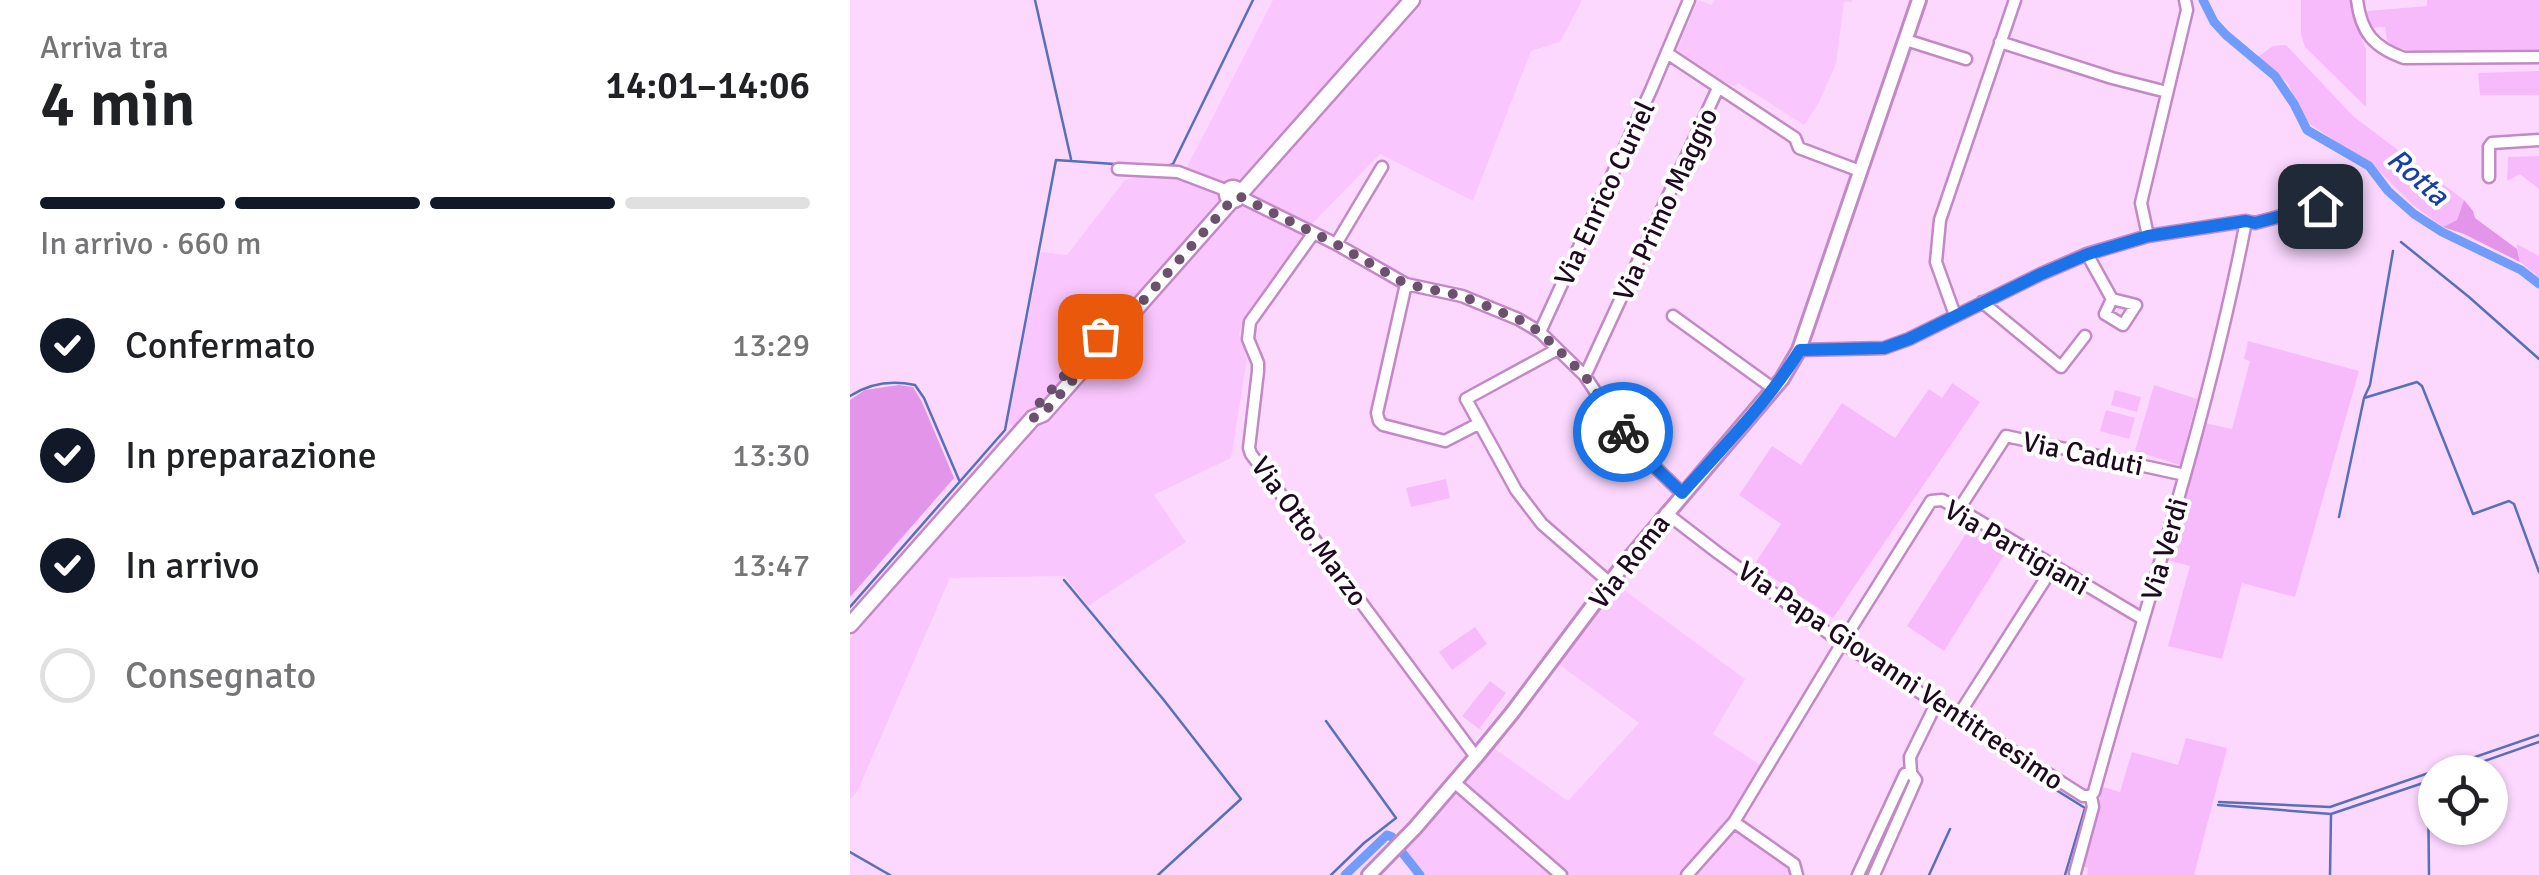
<!DOCTYPE html>
<html lang="it">
<head>
<meta charset="utf-8">
<style>
  :root { --surface:#fff; --page:#f6f6f6; --text:#202124; --muted:#757577; --line:#e0e0e0; --accent:#111827 }
  body { margin:0; font-family:Signika,sans-serif; background:var(--page); color:var(--text); height:100vh; display:flex; flex-direction:column; font-size:38px; white-space:nowrap }
  * { box-sizing:border-box; margin:0 }
  p { font-size:32px; color:var(--muted) }
  .icon { flex:none; width:55px; height:55px; fill:none; stroke:currentColor; stroke-width:2; stroke-linecap:round; stroke-linejoin:round }
  .map { position:relative; flex:1; overflow:hidden }
  .side { display:flex; flex-direction:column; background:var(--surface); width:850px }
  .side>* { flex:none }
  .tools { position:absolute; left:1568px; top:755px; display:grid; gap:20px }
  .tools a { display:grid; place-items:center; width:90px; height:90px; border-radius:50%; background:var(--surface); box-shadow:0 2px 8px #0004; font-size:50px }
  .pin { position:absolute; display:grid; place-items:center; width:85px; height:85px; color:#fff; margin:-42px; border-radius:20px; box-shadow:0 5px 15px #0006 }
  .courier { position:absolute; display:grid; place-items:center; width:100px; height:100px; margin:-50px; border:8px solid #1a73e8; border-radius:50%; background:#fff; color:#222; box-shadow:0 2px 12px #0007 }
  .overview em { font-style:normal; font-weight:600 }
  .overview div { display:flex; flex-direction:column-reverse }
  .overview { display:flex; align-items:center; justify-content:space-between; height:170px; padding:0 40px }
  h1 { font-size:65px; font-weight:600; line-height:75px }
  .bar { display:grid; grid-template-columns:repeat(4,1fr); gap:15px 10px; align-content:center; height:120px; padding:0 40px }
  .bar i { height:12px; border-radius:8px; background:var(--line) }
  .bar .on { background:var(--accent) }
  .bar p { grid-column:span 4 }
  ol { padding:0 40px; list-style:none }
  li { display:flex; align-items:center; gap:30px; height:110px }
  li p { margin-inline-start:auto }
  li .icon { padding:10px; border-radius:50%; background:var(--accent); color:#fff; stroke-width:4 }
  li:last-child { color:var(--muted) }
  li i { width:55px; height:55px; border:5px solid var(--line); border-radius:50% }
  main { display:flex; flex:1; min-height:0 }
  .map>svg:first-child { display:block }
  .built { fill:#fac6fe }
  .green { fill:#f7bbfc }
  .forest { fill:#e395ea }
  .lines { fill:none; stroke-linecap:round; stroke-linejoin:round }
  .stream { stroke:#5870b8; stroke-width:2.5 }
  .canal { stroke:#719cf9; stroke-width:9 }
  .minor-casing { stroke:#c289c6; stroke-width:15 }
  .tertiary-casing { stroke:#c289c6; stroke-width:18 }
  .secondary-casing { stroke:#c289c6; stroke-width:19 }
  .minor { stroke:#fff; stroke-width:10 }
  .tertiary { stroke:#fff; stroke-width:12 }
  .secondary { stroke:#fff; stroke-width:14 }
  .done { stroke:#6c516e; stroke-width:10; stroke-dasharray:0 18 }
  .route { stroke:#1a73e8; stroke-width:12 }
  .labels { text-anchor:middle; stroke-width:8; stroke-linejoin:round; paint-order:stroke }
  .street-label { font-size:28px; fill:#1e0920; stroke:#fff }
  .water-label { font-size:30px; font-style:italic; fill:#173fa8; stroke:#fff }
</style>
</head>
<body>
<main>
<section class="side">
<div class="overview"><div><h1>4 min</h1><p>Arriva tra</p></div><em>14:01–14:06</em></div>
<div class="bar"><i class="on"></i><i class="on"></i><i class="on"></i><i></i><p>In arrivo · 660 m</p></div>
<ol>
<li><svg class="icon" aria-label="check" viewBox="0 0 24 24"><path d="M5 12l5 5 9-10"/></svg>Confermato<p>13:29</p></li>
<li><svg class="icon" aria-label="check" viewBox="0 0 24 24"><path d="M5 12l5 5 9-10"/></svg>In preparazione<p>13:30</p></li>
<li><svg class="icon" aria-label="check" viewBox="0 0 24 24"><path d="M5 12l5 5 9-10"/></svg>In arrivo<p>13:47</p></li>
<li><i></i>Consegnato</li>
</ol>
</section>
<div class="map">
<svg width="1689" height="875" viewBox="0 0 1689 875">
  <rect width="100%" height="100%" fill="#fcd8ff"/>
  <!-- built -->
  <path class="built" d="M423,0H732L710,42L681,51L623,201L530,154L462,224L391,327L389,335L397,359L381,458L304,495L336,542L238,606L215,576L100,578L7,792L0,799V638L176,441L158,421L191,252L217,255L275,180L337,167Z
    M848,0L862,5L865,0H1002V2H994L986,64L968,104L954,125L888,83L885,86L874,82L827,50Z
    M766,584L895,679L863,734L912,766L881,820L955,875H571L554,848L641,746L718,801L789,723L707,663Z"/>
  <!-- green -->
  <path class="green" d="M1451,0H1501L1505,23L1516,49V107L1455,47L1451,34Z
    M1577,0H1689V49L1564,51L1545,47L1537,41L1535,27L1520,28L1517,11L1577,6Z
    M1436,45L1503,116L1614,200L1607,220L1593,227L1563,205L1528,170L1460,124L1451,115L1438,83L1408,57L1423,46Z
    M1689,71V95H1630L1628,73Z
    M1689,156V189L1670,174L1657,181L1658,157Z
    M1667,244L1689,256V277L1670,262Z
    M1398,341L1509,371L1445,597L1392,583L1372,659L1318,646L1340,566L1317,560L1355,423L1382,429L1400,361L1394,359Z
    M1102,383L1130,402L983,618L904,565L931,524L889,495L922,446L951,465L992,403L1045,438L1079,389L1092,398Z
    M1304,385L1347,399L1330,465L1285,451Z
    M1265,390L1291,397L1287,412L1261,405Z
    M1256,410L1285,418L1279,439L1250,431Z
    M596,479L600,498L561,507L556,488Z
    M1119,529L1156,552L1094,651L1057,626Z
    M625,627L637,644L602,670L589,652Z
    M640,681L656,693L629,729L612,716Z
    M1336,738L1377,748L1344,875H1237L1238,868L1231,866L1253,787L1270,792L1282,752L1328,765Z"/>
  <!-- forest -->
  <path class="forest" d="M1614,200L1623,211L1625,218L1667,249L1670,262L1614,234L1593,227L1607,220Z
    M49,385L63,387L72,402L104,478L0,597V400L15,390Z"/>
  <g class="lines">
    <!-- stream -->
    <path class="stream" d="M185,0L221,159
      M317,166L323,164L403,0
      M1551,242L1619,297L1689,359
      M0,396C20,383 42,380 65,385L74,398L109,480
      M1514,398L1567,382L1572,386L1623,514L1659,501L1664,504L1689,572
      M1489,517L1514,398L1520,385L1543,251
      M214,580L313,699L391,799L308,875
      M0,607L155,430L206,160L279,165
      M476,721L546,818L514,843L481,875
      M1137,747L1235,808L1215,875
      M1603,772L1689,742
      M1578,782L1579,875
      M1369,802L1480,807L1689,735
      M1368,805L1481,814L1585,779
      M0,852L40,875
      M1079,875L1100,829
      M1480,875L1481,815"/>
    <!-- canal -->
    <path class="canal" d="M1353,0L1364,22L1376,35L1425,76L1444,104L1457,130L1519,166L1538,191L1564,214L1592,232L1671,270L1689,284
      M551,851L570,875
      M495,875L537,835L542,837"/>
    <defs>
      <path id="minor" d="M1507,0C1511,32 1523,47 1554,58L1689,57
        M1056,40L1116,59
        M1150,42L1262,78L1317,92
        M817,53L945,138L949,148L1010,171
        M268,169L328,172L378,191
        M1639,177V147L1642,143L1689,140
        M389,196L486,244L556,284L612,296L668,319L690,332L735,376L779,442L832,493
        M463,234L400,322L398,339L408,363V371L399,448L401,454L626,757
        M1298,236L1291,203L1337,10L1335,0
        M486,244L532,167
        M1237,254L1262,299
        M556,284L527,413L529,421L533,425L595,441L628,424
        M1262,299L1286,305L1273,325L1255,314Z
        M1132,302L1211,367L1235,336
        M1105,315L1086,262L1090,220L1165,0
        M823,316L924,389
        M690,332L801,90L839,0
        M706,350L616,399L666,490L692,524L760,583
        M949,350L1034,348L1059,339L1191,274L1237,254L1298,236L1396,221L1405,223L1470,206L1482,207
        M735,376L868,88
        M1109,509L1156,436L1335,475
        M816,513L868,553L992,643L1233,796H1241
        M1108,716L1203,567
        M1061,773L1060,757L1086,704
        M604,782L711,875
        M884,822L944,864L947,875
        M1225,873L1243,807L1241,796L1244,792C1296,602 1359,415 1396,221
        M837,875L884,822L992,643L1081,501L1092,500L1109,509L1293,619
        M1008,875L1055,774L1061,773L1066,780L1024,875"/>
      <path id="tertiary" d="M519,875L565,828L626,757L662,713L771,568L932,379L949,350L1069,0"/>
      <path id="secondary" d="M377 194a6 6 0 1 1 12 0a6 6 0 1 1-12 0Z
        M390,194L562,0
        M0,625L183,418L193,414L382,200"/>
    </defs>
    <!-- minor casing -->
    <use href="#minor" class="minor-casing"/>
    <!-- tertiary casing -->
    <use href="#tertiary" class="tertiary-casing"/>
    <!-- secondary casing -->
    <use href="#secondary" class="secondary-casing"/>
    <!-- minor -->
    <use href="#minor" class="minor"/>
    <!-- tertiary -->
    <use href="#tertiary" class="tertiary"/>
    <!-- secondary -->
    <use href="#secondary" class="secondary"/>
  </g>
  <g class="lines">
    <!-- done -->
    <path class="done" d="M250,336L186,407L183,418L193,414L382,200L389,196L486,244L556,284L612,296L668,319L690,332L735,376L773,432"/>
    <!-- route -->
    <path class="route" d="M773,432L779,442L832,493C873,447 917,403 950,350L1034,348L1059,339L1191,274L1238,254L1298,236L1396,221L1405,223L1470,206"/>
  </g>
  <g class="labels">
    <!-- street labels -->
    <g class="street-label">
      <text transform="translate(754 193) rotate(-65)" y="10">Via Enrico Curiel</text>
      <text transform="translate(815 204) rotate(-65)" y="10">Via Primo Maggio</text>
      <text transform="translate(1233 453) rotate(12)" y="10">Via Caduti</text>
      <text transform="translate(460 531) rotate(54)" y="10">Via Otto Marzo</text>
      <text transform="translate(1167 547) rotate(30)" y="10">Via Partigiani</text>
      <text transform="translate(1314 549) rotate(-74)" y="10">Via Verdi</text>
      <text transform="translate(779 561) rotate(-52)" y="10">Via Roma</text>
      <text transform="translate(1051 675) rotate(34)" y="10">Via Papa Giovanni Ventitreesimo</text>
    </g>
    <!-- water labels -->
    <g class="water-label">
      <text transform="translate(1568 177) rotate(41)" y="10">Rotta</text>
    </g>
  </g>
</svg>
<div class="tools">
<a><svg class="icon" aria-label="locate" viewBox="0 0 24 24"><circle cx="12" cy="12" r="6"/><path d="M12 2v4M12 18v4M2 12h4M18 12h4"/></svg></a>
</div>
<div class="pin" style="left:250px;top:336px;background:#ea580c"><svg class="icon" aria-label="bag" viewBox="0 0 24 24"><path d="M5 8h14l-1 12H6zM9 8a3 3 0 0 1 6 0"/></svg></div>
<div class="pin" style="left:1470px;top:206px;background:#1f2937"><svg class="icon" aria-label="home" viewBox="0 0 24 24"><path d="M3 11l9-7 9 7M6 9v11h12V9"/></svg></div>
<div class="courier" style="left:773px;top:432px"><svg class="icon" aria-label="bike" viewBox="0 0 24 24"><circle cx="6" cy="16" r="4"/><circle cx="18" cy="16" r="4"/><path d="M6 16l4-8h5l3 8M10 8l3 8H6M13 5h3"/></svg></div>
</div>
</main>
</body>
</html>
